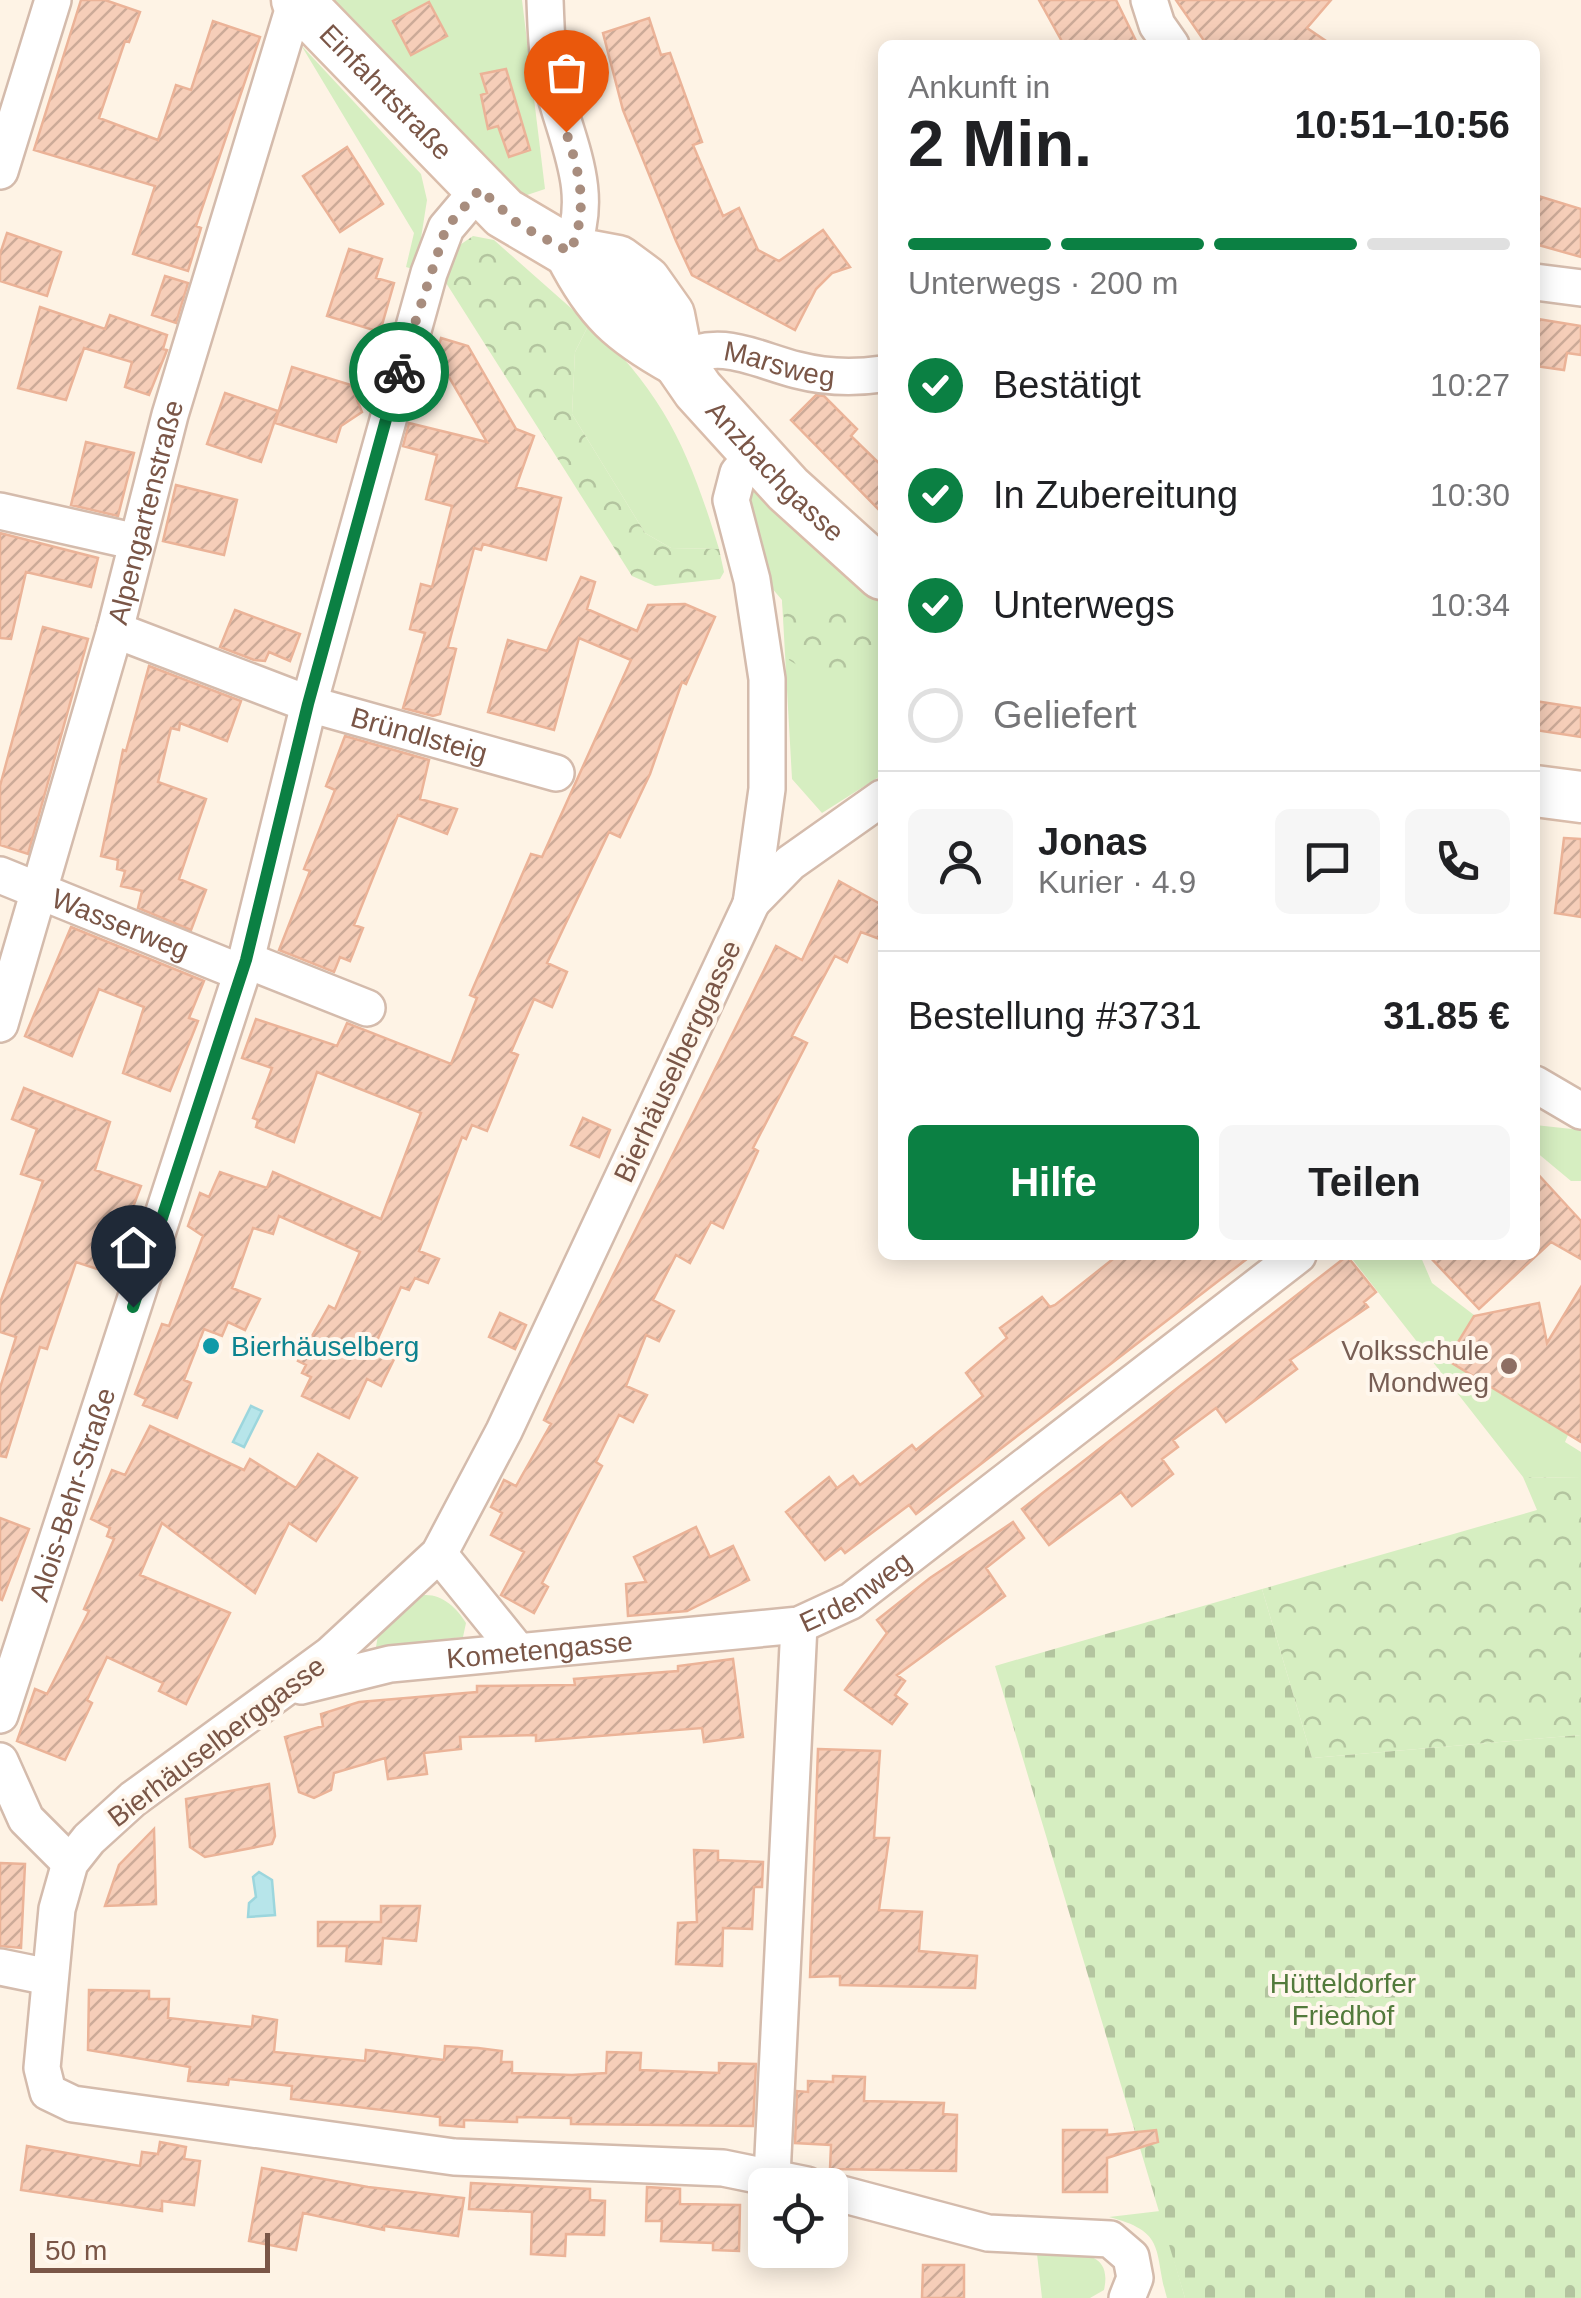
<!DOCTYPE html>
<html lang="de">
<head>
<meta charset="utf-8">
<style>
  :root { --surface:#fff; --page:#f6f6f6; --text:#202124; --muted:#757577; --line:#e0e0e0; --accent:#0b8043 }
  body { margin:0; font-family:Helvetica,sans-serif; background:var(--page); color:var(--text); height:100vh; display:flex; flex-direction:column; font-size:38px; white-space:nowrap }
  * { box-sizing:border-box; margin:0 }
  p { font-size:32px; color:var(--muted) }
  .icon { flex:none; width:55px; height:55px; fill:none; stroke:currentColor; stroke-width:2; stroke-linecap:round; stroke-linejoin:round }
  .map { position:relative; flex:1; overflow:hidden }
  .details { position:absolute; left:878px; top:40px; width:662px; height:1220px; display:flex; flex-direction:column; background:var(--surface); border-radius:15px; box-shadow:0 5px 25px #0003 }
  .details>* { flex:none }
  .tools { position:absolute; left:748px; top:2168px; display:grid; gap:20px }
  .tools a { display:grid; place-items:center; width:100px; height:100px; border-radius:15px; background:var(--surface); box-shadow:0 5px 25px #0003; font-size:50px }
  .scale { position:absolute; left:30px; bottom:25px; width:240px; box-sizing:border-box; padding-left:10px; border:5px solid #7a5647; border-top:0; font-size:28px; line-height:35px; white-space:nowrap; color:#7a5647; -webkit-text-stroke:8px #fff7ed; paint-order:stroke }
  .pin { position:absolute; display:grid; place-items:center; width:85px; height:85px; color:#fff; margin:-102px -42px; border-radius:50% 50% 50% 0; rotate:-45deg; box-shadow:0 0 10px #0007 }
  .pin .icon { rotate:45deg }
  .courier { position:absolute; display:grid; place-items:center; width:100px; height:100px; margin:-50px; border:8px solid #0b8043; border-radius:50%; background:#fff; color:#222; box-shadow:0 2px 12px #0007 }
  .headline em { font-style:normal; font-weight:700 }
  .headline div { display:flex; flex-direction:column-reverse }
  .headline { display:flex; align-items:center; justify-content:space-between; height:170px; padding:0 30px }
  h1 { font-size:65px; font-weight:700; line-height:75px }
  .bar { display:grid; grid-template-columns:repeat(4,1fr); gap:15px 10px; align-content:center; height:120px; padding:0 30px }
  .bar i { height:12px; border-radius:8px; background:var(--line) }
  .bar .selected { background:var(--accent) }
  .bar p { grid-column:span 4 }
  .line { display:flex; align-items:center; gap:25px; padding:0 30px; border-top:2px solid var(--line) }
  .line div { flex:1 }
  .round { display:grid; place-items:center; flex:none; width:105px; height:105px; border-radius:15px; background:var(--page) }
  ol { padding:0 30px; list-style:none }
  li { display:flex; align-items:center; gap:30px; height:110px }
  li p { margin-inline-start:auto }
  li .icon { padding:10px; border-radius:50%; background:var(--accent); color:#fff; stroke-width:4 }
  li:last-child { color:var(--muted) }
  li i { width:55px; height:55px; border:5px solid var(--line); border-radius:50% }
  .action { display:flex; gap:20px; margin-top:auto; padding:20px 30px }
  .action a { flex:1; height:115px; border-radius:15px; background:var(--accent); color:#fff; font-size:40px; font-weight:700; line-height:115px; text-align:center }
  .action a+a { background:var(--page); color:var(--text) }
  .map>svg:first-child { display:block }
  .green { fill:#d6eec1 }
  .forest { fill:url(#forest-crowns) }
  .cemetery { fill:url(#cemetery-stones) }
  .water { fill:#b7e5ea; stroke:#9cd6dd; stroke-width:2.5 }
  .building { fill:url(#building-hatch); stroke:#ebb398; stroke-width:2.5 }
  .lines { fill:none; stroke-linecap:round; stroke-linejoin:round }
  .street-casing { stroke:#d4bbac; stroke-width:40 }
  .secondary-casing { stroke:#dabdab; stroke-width:55 }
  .street { stroke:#fff; stroke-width:35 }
  .secondary { stroke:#fff; stroke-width:50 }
  .done { stroke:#a88d7e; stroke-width:10; stroke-dasharray:0 18 }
  .route { stroke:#0b8043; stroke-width:12 }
  .culture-dot { fill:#0f9aa8; stroke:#fff7ed; stroke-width:4 }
  .education-dot { fill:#8d6e63; stroke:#fff7ed; stroke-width:4 }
  .labels { text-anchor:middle; stroke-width:8; stroke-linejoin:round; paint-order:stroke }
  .street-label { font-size:28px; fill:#7a5647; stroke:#fff7ed }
  .culture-label { font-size:28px; fill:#0d838f; stroke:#fff7ed; text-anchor:start }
  .education-label { font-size:28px; fill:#785e54; stroke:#fff7ed; text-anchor:end }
  .park-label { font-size:28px; fill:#527a3b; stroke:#fff7ed }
</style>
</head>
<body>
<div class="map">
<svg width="1581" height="2298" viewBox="0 0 1581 2298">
  <defs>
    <pattern id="forest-crowns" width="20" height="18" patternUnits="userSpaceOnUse" patternTransform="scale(2.5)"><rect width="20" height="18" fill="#d6eec1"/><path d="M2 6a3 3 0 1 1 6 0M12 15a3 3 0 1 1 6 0" fill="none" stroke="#b3c49f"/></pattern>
    <pattern id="cemetery-stones" width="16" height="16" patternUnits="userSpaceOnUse" patternTransform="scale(2.5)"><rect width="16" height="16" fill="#d6eec1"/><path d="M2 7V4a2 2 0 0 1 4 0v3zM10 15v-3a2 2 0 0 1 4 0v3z" fill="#b3c49f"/></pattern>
    <pattern id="building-hatch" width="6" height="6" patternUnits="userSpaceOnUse" patternTransform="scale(2.5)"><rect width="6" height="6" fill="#f6ceb9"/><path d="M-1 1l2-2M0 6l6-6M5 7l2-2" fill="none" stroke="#ccaa98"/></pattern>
  </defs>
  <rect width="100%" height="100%" fill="#fef3e5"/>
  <!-- green -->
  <path class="green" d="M333,0H522L545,189L524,196L359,34Z
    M301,45L421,174L427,200L416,270L406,267L414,233Z
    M589,324C665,393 690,454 719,549L671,548L645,533L572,414L575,352Z
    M751,489L882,603V775L822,813L792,779L782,600L765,580L745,501Z
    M1535,1125L1581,1130V1181H1571L1535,1151Z
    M1349,1255H1420L1432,1283L1474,1315L1448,1360L1568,1435L1565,1442L1581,1452V1478L1523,1477Z
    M424,1595C442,1594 457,1608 466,1623L463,1637L376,1647L378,1635Z
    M1160,2211L1185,2298H1167C1153,2252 1168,2232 1109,2217Z
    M1037,2254C1068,2254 1114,2245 1104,2290L1090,2298H1042Z"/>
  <!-- forest -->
  <path class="forest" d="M473,236L494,240L589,324L575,352L572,414L645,533L671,548L719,549L724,572L720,579L655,586L632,576L441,275L454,249Z
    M782,600L881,607L882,634L862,676L828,684L789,660Z
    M1523,1477L1581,1478V1735L1312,1758L1262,1589L1537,1510Z"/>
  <!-- cemetery -->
  <path class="cemetery" d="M1262,1589L1312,1758L1581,1735V2298H1185L995,1666Z"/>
  <!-- water -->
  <path class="water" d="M251,1406L262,1411L244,1447L233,1442Z
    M259,1872L272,1880L275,1915L248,1917L249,1903L256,1897L253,1877Z"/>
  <!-- building -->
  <path class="building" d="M81,0H105L140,12L129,42L125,41L99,118L158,140L176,85L191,90L213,21L260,37L196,226L201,228L188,271L133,254L155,186L34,150Z
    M1039,0H1116L1138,45H1064Z
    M1176,0H1331L1307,28L1332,45H1207Z
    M429,2L447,36L411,55L393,21Z
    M649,18L661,55L670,53L702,142L693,145L723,216L739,208L758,250L779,261L823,230L850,267L832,273L816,289L795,330L692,275L676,241L623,110L603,33Z
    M506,69L530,150L509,157L498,126L488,129L481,95L487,93L481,74Z
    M347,147L383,204L340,232L303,176Z
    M1535,195L1581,209V257L1535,244Z
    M7,233L61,252L47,296L0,281V254Z
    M349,249L382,259L376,278L394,283L380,332L327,316Z
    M165,276L188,283L176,323L152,315Z
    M40,307L105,329L110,315L167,335L163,349L167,350L149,395L125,387L132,362L84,348L66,400L18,388Z
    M1538,319L1581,326V355L1567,353L1564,370L1535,366Z
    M441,338L468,346L516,429L534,436L516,487L561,498L546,560L483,544L481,550L474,548L448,647L456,649L440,714L433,716L403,708L425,633L410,629L421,584L432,587L452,506L426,499L437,455L403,446L409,423L487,442L449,377L432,371Z
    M292,367L351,385L362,412L341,426L336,442L275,423Z
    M225,393L278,411L261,462L207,444Z
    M816,395L824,396L857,429L851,436L882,466V513L791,420Z
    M86,442L134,453L118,516L71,505Z
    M176,485L237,500L224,555L163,541Z
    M0,533L98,558L91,587L26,572L11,639L0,638Z
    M581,577L595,582L587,609L637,631L648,605L685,604L715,617L686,684L682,682L650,774L620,837L609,832L547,963L567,972L552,1007L534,999L511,1052L518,1055L487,1131L472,1125L466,1139L462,1137L419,1251L439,1259L428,1283L415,1278L409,1290L401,1287L375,1345L396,1355L381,1386L367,1379L349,1418L302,1396L311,1377L302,1373L306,1365L298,1361L329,1306L335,1309L360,1252L279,1216L273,1234L253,1228L232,1288L260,1299L245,1330L228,1322L222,1336L204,1329L184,1380L191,1383L177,1418L143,1405L146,1399L135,1394L162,1324L169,1326L203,1236L188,1226L200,1193L209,1197L220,1172L267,1188L273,1172L381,1219L421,1113L317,1072L294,1142L256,1127L258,1120L253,1118L272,1068L242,1058L256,1019L337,1046L347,1023L451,1064L477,998L470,995L531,854L542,857L631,660L579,638L554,730L488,712L508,640L547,651Z
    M235,610L300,634L290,661L269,652L265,661L254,660L220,647Z
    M43,627L88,639L28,854L0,845V786Z
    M149,666L241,701L227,741L180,723L179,730L171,728L158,782L206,799L179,879L206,890L191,930L138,908L142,891L121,886L125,871L117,869L118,860L101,856L123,750L126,751Z
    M1535,701L1581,708V737L1535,730Z
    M345,736L429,760L420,799L457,809L447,834L398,815L354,925L363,928L350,961L340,957L334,972L279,950L310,871L304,869L335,790L326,786Z
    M1564,838L1581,839V917L1555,913Z
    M839,881L882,905V940L861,932L847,962L835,956L792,1036L807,1043L753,1148L758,1151L723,1228L711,1222L690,1263L676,1255L653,1300L674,1311L659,1341L646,1335L626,1386L647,1395L633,1422L619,1415L596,1462L602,1466L542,1583L548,1587L534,1613L501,1595L524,1552L491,1535L502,1513L491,1507L504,1480L516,1486L551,1424L544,1420L586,1330L776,946L802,960Z
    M71,927L204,981L189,1018L198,1021L170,1091L123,1073L144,1007L99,989L72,1056L25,1036Z
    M24,1088L110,1122L95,1170L141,1186L125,1228L113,1223L97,1269L76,1262L47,1349L40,1347L6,1457L0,1456V1388L16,1337L0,1332V1303L43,1181L21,1174L37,1129L12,1119Z
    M583,1118L610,1130L599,1157L571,1145Z
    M1535,1171L1581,1221V1259L1551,1242L1479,1309L1428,1255H1535Z
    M1118,1255H1252L916,1514L909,1505L845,1553L841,1548L825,1560L786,1512L829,1477L837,1488L853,1476L860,1485L912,1445L916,1450L983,1396L966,1373L1007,1338L1000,1328L1042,1297L1050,1307L1055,1305Z
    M1347,1256L1376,1292L1364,1302L1368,1307L1290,1360L1297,1369L1226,1422L1216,1408L1173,1440L1178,1447L1162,1459L1173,1474L1132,1506L1121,1492L1049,1545L1022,1509Z
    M1581,1287V1442L1447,1360L1474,1316L1539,1303L1547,1343Z
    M500,1313L526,1325L515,1349L489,1337Z
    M150,1426L244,1470L250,1459L296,1488L318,1454L357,1478L316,1541L289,1523L255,1593L162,1523L140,1575L230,1613L186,1704L159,1691L163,1683L107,1657L87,1700L92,1703L65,1760L17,1741L35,1689L47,1694L89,1611L84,1609L114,1539L107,1536L110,1528L91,1519L112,1470L125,1475Z
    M0,1518L29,1529L2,1600L0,1599Z
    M1013,1522L1024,1538L986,1568L1005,1596L897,1675L905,1681L895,1695L907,1704L892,1724L845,1690L887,1633L877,1620L930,1578Z
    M696,1527L710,1557L733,1546L749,1580L687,1611L628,1616L626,1584L646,1582L634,1557Z
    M733,1659L743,1737L704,1742L702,1728L536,1741V1735L460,1737L461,1749L424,1753L427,1774L388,1779L385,1758L334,1773L331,1790L314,1798L299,1792L285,1737L323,1726L321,1714L359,1702L477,1692V1686L575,1685L574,1679L678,1671V1666Z
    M818,1749L880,1751L874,1838H889L879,1910L922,1912L919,1951L977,1956L975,1988L840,1985V1976L810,1977Z
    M269,1784L275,1836L272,1844L205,1857L190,1847L186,1799Z
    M154,1829L156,1904L105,1906L119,1865Z
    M694,1850L718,1851V1860L763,1862L762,1887H754L752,1929L723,1928L722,1966L676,1964L678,1923L697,1922Z
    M0,1863L25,1864L21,1948L0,1946Z
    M381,1906H420L416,1941L383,1938L381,1964L346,1961L347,1946H318V1922H381Z
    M89,1990L149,1991V1999H169L168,2018L252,2027L253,2016L277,2020L274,2052L365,2061L366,2050L444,2060L445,2046L478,2048L502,2051L501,2062H512V2073L572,2075L606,2073L607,2052L641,2053L640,2070L719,2073V2063L756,2064L753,2126L571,2124V2118L517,2117V2122L464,2120V2127L440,2125V2117L291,2099L292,2086L229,2079L228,2085L188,2081L190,2067L88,2050Z
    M833,2076L865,2077L864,2101L944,2103L943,2114L957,2115L956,2171L830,2169L831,2145L795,2143L797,2091L808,2092V2081L833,2082Z
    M1063,2130H1107V2135L1156,2130L1158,2142L1107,2158V2192H1063Z
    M160,2142L186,2147L184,2159L200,2161L194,2205L162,2201V2211L21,2190L27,2146L140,2166L142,2152L158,2154Z
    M262,2168L368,2187L464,2198L458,2236L384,2226V2230L303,2213L296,2250L249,2241Z
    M471,2183L590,2189V2200L605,2201L604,2235L566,2234L565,2256L531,2254L532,2212L469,2209Z
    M647,2187L680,2189V2204L740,2205L739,2251L713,2250V2243L661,2241L662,2221H646Z
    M923,2265H964V2298H922Z"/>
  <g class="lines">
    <defs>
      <g id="street">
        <path d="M545,0C546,29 547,58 553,86C567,143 596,193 570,252"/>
        <path d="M1149,0L1157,25L1171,45"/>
        <path d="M0,171L53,0"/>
        <path d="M1535,282L1581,288"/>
        <path id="s1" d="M678,361C720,337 754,359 797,370C824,377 855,378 882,374"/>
        <path d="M755,453L738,473L731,500L752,580L767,679V789L751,904L504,1431L439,1554L330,1655L133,1799L89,1839L70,1863L57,1909L42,2068L48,2092L73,2104L454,2157L723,2168L807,2185"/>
        <path d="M0,511L137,542"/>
        <path id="s2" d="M115,630L309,704L556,773"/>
        <path id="s3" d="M0,875L242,973"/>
        <path d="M751,903L790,863L882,798"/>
        <path d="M246,960L367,1008"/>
        <path id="s4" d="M0,1024L115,630L170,415L296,0"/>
        <path d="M1535,1084L1581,1111"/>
        <path d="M439,1554L516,1649"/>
        <path id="s5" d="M301,1686L390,1664L799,1625L851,1601L1298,1255"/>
        <path id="s6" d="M0,1715L246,960L309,704L429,273L446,228L479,189"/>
        <path d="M0,1761L26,1819L70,1863"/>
        <path d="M0,1967L49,1977"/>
        <path d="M772,2176L799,1625"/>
        <path d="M830,2191L988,2233L1110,2239L1131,2257L1135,2278L1127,2298"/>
      </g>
      <g id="secondary">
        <path id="s7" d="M297,0L504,213L570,252L618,261L645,281L669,315L678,361L698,390L788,489L882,574"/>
        <path d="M570,252C599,309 622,330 678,361"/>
        <path d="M1535,791L1581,797"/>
      </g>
    </defs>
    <!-- street casing -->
    <use href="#street" class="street-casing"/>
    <!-- secondary casing -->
    <use href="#secondary" class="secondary-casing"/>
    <!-- street -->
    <use href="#street" class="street"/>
    <!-- secondary -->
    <use href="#secondary" class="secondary"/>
  </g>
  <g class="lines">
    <!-- done -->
    <path class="done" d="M399,372L446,228L480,189L518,224L570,252C589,209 580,174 566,132"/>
    <!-- route -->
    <path class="route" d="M133,1307L246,960L308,704L399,372"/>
  </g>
  <!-- markers -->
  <circle class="culture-dot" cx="211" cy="1346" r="10"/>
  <circle class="education-dot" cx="1509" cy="1366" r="10"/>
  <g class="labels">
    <!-- street labels -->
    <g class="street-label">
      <text dy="10" stroke="none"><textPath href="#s7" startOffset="128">Einfahrtstraße</textPath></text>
      <text dy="10" stroke="none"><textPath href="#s1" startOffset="105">Marsweg</textPath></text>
      <text dy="10" stroke="none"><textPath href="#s7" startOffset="692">Anzbachgasse</textPath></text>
      <text dy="10" stroke="none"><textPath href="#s4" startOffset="532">Alpengartenstraße</textPath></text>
      <text dy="10" stroke="none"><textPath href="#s2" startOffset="322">Bründlsteig</textPath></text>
      <text dy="10" stroke="none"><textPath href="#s3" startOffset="130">Wasserweg</textPath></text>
      <text transform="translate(677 1061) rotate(-65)" y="10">Bierhäuselberggasse</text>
      <text dy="10" stroke="none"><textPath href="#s6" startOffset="232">Alois-Behr-Straße</textPath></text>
      <text dy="10" stroke="none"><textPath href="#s5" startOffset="568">Erdenweg</textPath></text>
      <text dy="10" stroke="none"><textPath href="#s5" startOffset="242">Kometengasse</textPath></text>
      <text transform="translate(216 1741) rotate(-37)" y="10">Bierhäuselberggasse</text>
    </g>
    <!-- culture labels -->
    <g class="culture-label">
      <text x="231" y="1356">Bierhäuselberg</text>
    </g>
    <!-- education labels -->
    <g class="education-label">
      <text x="1489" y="1360">Volksschule<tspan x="1489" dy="32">Mondweg</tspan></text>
    </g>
    <!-- park labels -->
    <g class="park-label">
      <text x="1343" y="1993">Hütteldorfer<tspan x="1343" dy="32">Friedhof</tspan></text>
    </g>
  </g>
</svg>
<div class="tools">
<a><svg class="icon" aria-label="locate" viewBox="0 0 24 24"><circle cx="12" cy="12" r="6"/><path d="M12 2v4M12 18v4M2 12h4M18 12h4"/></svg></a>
</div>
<div class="scale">50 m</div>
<div class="pin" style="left:566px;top:132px;background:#ea580c"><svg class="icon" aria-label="bag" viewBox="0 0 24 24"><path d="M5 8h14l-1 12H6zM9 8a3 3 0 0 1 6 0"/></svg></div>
<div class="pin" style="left:133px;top:1307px;background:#1f2937"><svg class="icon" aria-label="home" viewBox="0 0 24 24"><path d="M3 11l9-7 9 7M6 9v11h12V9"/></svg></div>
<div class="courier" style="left:399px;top:372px"><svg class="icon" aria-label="bike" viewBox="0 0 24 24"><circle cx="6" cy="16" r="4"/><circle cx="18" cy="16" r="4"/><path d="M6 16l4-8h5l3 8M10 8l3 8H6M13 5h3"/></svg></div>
<section class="details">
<div class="headline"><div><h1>2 Min.</h1><p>Ankunft in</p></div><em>10:51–10:56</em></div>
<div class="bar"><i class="selected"></i><i class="selected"></i><i class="selected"></i><i></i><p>Unterwegs · 200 m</p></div>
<ol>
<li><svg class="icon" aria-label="check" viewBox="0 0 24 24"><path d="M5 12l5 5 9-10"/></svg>Bestätigt<p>10:27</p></li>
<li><svg class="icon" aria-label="check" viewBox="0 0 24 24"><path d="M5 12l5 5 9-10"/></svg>In Zubereitung<p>10:30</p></li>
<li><svg class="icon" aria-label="check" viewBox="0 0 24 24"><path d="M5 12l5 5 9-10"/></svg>Unterwegs<p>10:34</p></li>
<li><i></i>Geliefert</li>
</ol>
<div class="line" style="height:180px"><a class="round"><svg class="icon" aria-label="person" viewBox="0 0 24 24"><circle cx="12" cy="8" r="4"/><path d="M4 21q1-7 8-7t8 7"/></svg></a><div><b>Jonas</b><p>Kurier · 4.9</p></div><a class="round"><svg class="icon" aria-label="chat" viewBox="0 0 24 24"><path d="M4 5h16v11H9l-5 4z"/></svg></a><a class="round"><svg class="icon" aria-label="phone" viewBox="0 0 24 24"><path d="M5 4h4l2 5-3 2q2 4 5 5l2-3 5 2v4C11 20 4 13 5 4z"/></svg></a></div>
<div class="line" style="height:130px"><div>Bestellung #3731</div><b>31.85 €</b></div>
<div class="action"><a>Hilfe</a><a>Teilen</a></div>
</section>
</div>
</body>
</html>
